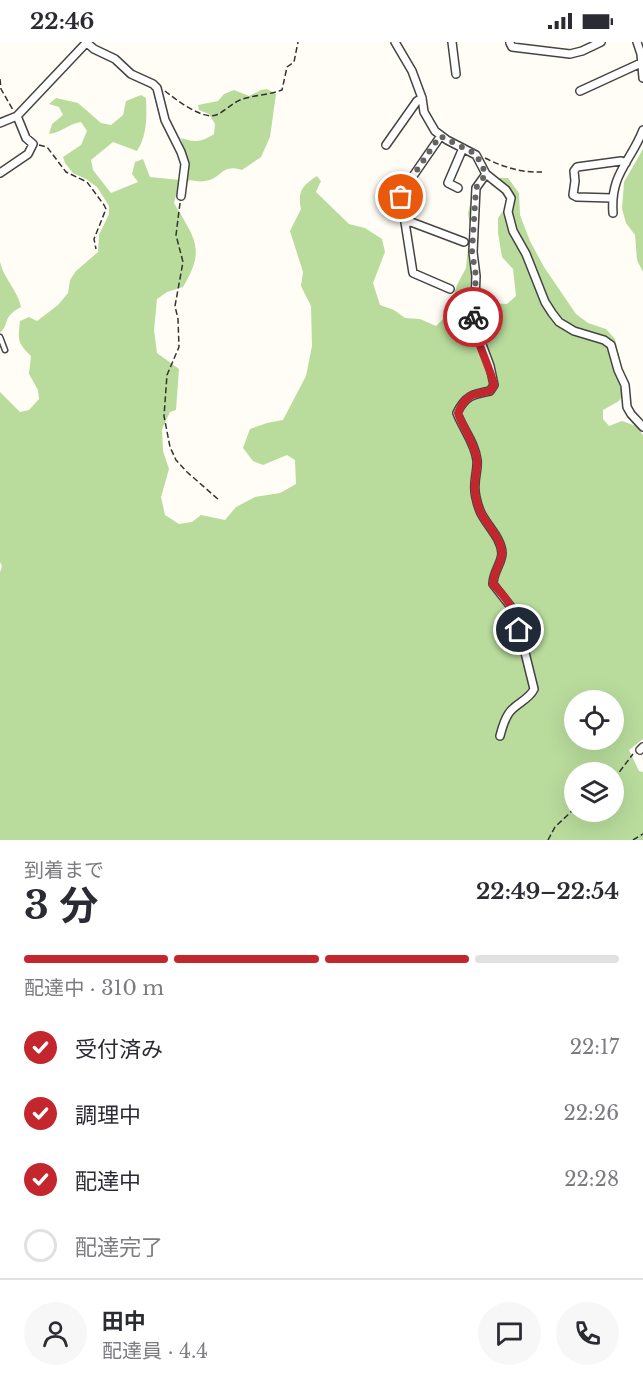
<!DOCTYPE html>
<html lang="ja">
<head>
<meta charset="utf-8">
<style>
  :root { --surface:#fff; --page:#f7f7f7; --text:#2b2b33; --muted:#7c7c81; --line:#e1e1e2; --accent:#c4262e }
  body { margin:0; font-family:"Libre Baskerville","Noto Sans JP",serif; background:var(--page); color:var(--text); height:100vh; display:flex; flex-direction:column; font-size:22px; white-space:nowrap }
  * { box-sizing:border-box; margin:0 }
  p { font-size:20px; color:var(--muted) }
  .icon { flex:none; width:33px; height:33px; fill:none; stroke:currentColor; stroke-width:2; stroke-linecap:round; stroke-linejoin:round }
  .map { position:relative; height:798px; overflow:hidden }
  .panel { display:flex; flex-direction:column; background:var(--surface); flex:1 }
  .panel>* { flex:none }
  .fabs { position:absolute; left:564px; top:648px; display:grid; gap:12px }
  .fabs a { display:grid; place-items:center; width:60px; height:60px; border-radius:50%; background:var(--surface); box-shadow:0 6px 24px #0002; font-size:30px }
  .pin { position:absolute; display:grid; place-items:center; width:51px; height:51px; color:#fff; margin:-26px; border:3px solid #fff; border-radius:50%; box-shadow:0 2px 6px #0007 }
  .courier { position:absolute; display:grid; place-items:center; width:60px; height:60px; margin:-30px; border:4px solid #c4262e; border-radius:50%; background:#fff; color:#222; box-shadow:0 2px 8px #0007 }
  .summary em { font-style:normal; font-weight:700 }
  .summary div { display:flex; flex-direction:column-reverse }
  .summary { display:flex; align-items:center; justify-content:space-between; height:102px; padding:0 24px }
  h1 { font-size:39px; font-weight:700; line-height:45px }
  .bar { display:grid; grid-template-columns:repeat(4,1fr); gap:9px 6px; align-content:center; height:72px; padding:0 24px }
  .bar i { height:8px; border-radius:4px; background:var(--line) }
  .bar .active { background:var(--accent) }
  .bar p { grid-column:span 4 }
  .line { display:flex; align-items:center; gap:15px; padding:0 24px; border-top:2px solid var(--line) }
  .line div { flex:1 }
  .round { display:grid; place-items:center; flex:none; width:63px; height:63px; border-radius:32px; background:var(--page) }
  ol { padding:0 24px; list-style:none }
  li { display:flex; align-items:center; gap:18px; height:66px }
  li p { margin-inline-start:auto }
  li .icon { padding:6px; border-radius:50%; background:var(--accent); color:#fff; stroke-width:4 }
  li:last-child { color:var(--muted) }
  li i { width:33px; height:33px; border:3px solid var(--line); border-radius:50% }
  .status { display:flex; justify-content:space-between; align-items:center; height:42px; padding:0 30px; background:var(--surface); direction:ltr }
  .status svg { height:16px; fill:currentColor }
  .map>svg:first-child { display:block }
  .forest { fill:#b9dc9c; fill-rule:evenodd }
  .lines { fill:none; stroke-linecap:round; stroke-linejoin:round }
  .service-casing { stroke:#444; stroke-width:7 }
  .minor-casing { stroke:#444; stroke-width:10 }
  .path { stroke:#333; stroke-width:1.5; stroke-dasharray:6 3; stroke-linecap:butt }
  .service { stroke:#fff; stroke-width:4 }
  .minor { stroke:#fff; stroke-width:7 }
  .done { stroke:#646461; stroke-width:6; stroke-dasharray:0 10.8 }
  .route { stroke:#c4262e; stroke-width:8 }
</style>
</head>
<body>
<div class="status"><b>22:46</b><svg viewBox="0 0 49 12"><path d="M0 12V9h3v3zM5 12V6h3v6zM10 12V3h3v9zM15 12V0h3v12zM26 1h20v11H26zM47 4h2v5h-2z"/></svg></div>
<div class="map">
<svg width="643" height="798" viewBox="0 0 643 798">
  <rect width="100%" height="100%" fill="#fffdf5"/>
  <!-- forest -->
  <path class="forest" d="M267,47L276,52L270,95L261,115L242,128C221,121 222,137 205,139C201,140 195,139 190,138L177,149L174,161C195,197 206,207 183,245L167,250L157,257L154,288L157,311L179,327L176,368L170,370L162,387L163,409L169,427L161,455L165,473L179,482L192,480L201,473L225,478L236,465L255,455L280,451L296,442L295,418L287,413L263,423L253,419L243,406L250,387L267,381L283,378L306,334L312,304L311,264L301,244L303,230L290,189L301,167C297,149 303,143 317,134L321,139L316,150L349,182L365,186L382,197L385,210L373,241L380,263L394,268L405,276L420,277L436,284L448,272L457,243L466,226L470,184L468,171L474,145L480,150L478,210L472,228L470,245L480,261L507,262L516,254L513,227L502,215L498,191V176L505,166V155L500,149L491,143L495,136H508L519,151L520,173L530,199L544,225L576,272L588,281L606,287L615,297L621,322L620,338L624,352L619,359L603,368V377L609,384L622,379L636,384L643,393V697L629,708L639,729L643,730V798H0V530L2,524L0,520V350L20,370L29,368L39,357L38,348L29,332L31,314C17,301 18,297 20,279L29,275L37,279L58,263L68,251L70,238L76,229L98,210L99,193L109,172V164L97,145L86,137L73,131L65,121L63,115L81,103L87,89L81,80C67,82 64,90 49,92L52,82L63,73L59,65L49,62L56,56L78,61L101,81L111,83L123,73L126,59L141,53L146,56C147,74 147,94 137,109L113,100L91,118L93,128L111,151L138,140L132,132L135,120L143,117L150,135L180,138L187,132L186,114L181,96C195,101 202,100 214,92L215,82L209,72L199,68L198,63L218,59L224,52L234,48L249,54L261,48ZM574,658H614V698H574ZM574,730H614V770H574Z
    M643,107V230L637,218L635,193L626,181L622,167L624,140Z
    M0,220C4,237 18,249 21,265C1,276 11,280 0,291Z"/>
  <g class="lines">
    <defs>
      <path id="service" d="M0,295L5,308"/>
      <path id="minor" d="M395,0L412,29L422,56L424,70L435,89L447,98L476,113L486,132L506,148L511,156L508,170L513,189L526,212L545,260L552,271L559,280L574,289L604,298L611,303L618,328L625,343L627,365L631,372L643,385
        M452,0L456,32
        M637,0L641,12L643,36
        M87,1L94,7L115,17L131,32L153,42L157,46L165,78L181,110L185,122L181,154
        M510,1L512,5L570,12L582,9L601,0
        M580,49L641,21
        M0,81L17,74L87,0
        M440,95L402,150L401,155L413,231L450,247
        M386,103L417,59L422,56
        M0,131L28,112L33,102L26,96L17,74
        M486,132L476,146L473,210L476,234L474,281L490,324L494,343L490,349C473,352 465,354 457,371C463,387 475,401 477,418C478,426 475,434 475,442C474,451 477,461 480,469C486,483 501,495 502,511C502,521 493,530 493,542L515,570L534,647C529,658 516,661 509,671C504,678 502,686 500,694
        M458,146L448,141L463,106
        M612,156L577,155L573,153L575,139L574,129L577,125L621,119L626,121
        M613,171C610,132 630,121 643,88
        M405,181L411,180L464,200
        M640,708L643,705"/>
    </defs>
    <!-- service casing -->
    <use href="#service" class="service-casing"/>
    <!-- minor casing -->
    <use href="#minor" class="minor-casing"/>
    <!-- path -->
    <path class="path" d="M0,37L1,47L13,68
      M165,49C175,57 202,78 216,73C224,70 231,62 240,58C253,53 269,53 282,48L287,25L294,20L298,0
      M39,103L47,105L66,130L87,140L104,163L106,167L94,197L96,207
      M485,116C503,125 522,131 542,130
      M180,161L176,193L183,220L175,264L178,277L179,305L167,333L164,374L170,405L176,418L187,430L219,458
      M614,737L633,712
      M548,798L555,785L574,767
      M633,798L643,792"/>
    <!-- service -->
    <use href="#service" class="service"/>
    <!-- minor -->
    <use href="#minor" class="minor"/>
  </g>
  <g class="lines">
    <!-- done -->
    <path class="done" d="M401,155L402,150L440,94L476,112L486,132L476,146L472,210L476,234L473,275"/>
    <!-- route -->
    <path class="route" d="M473,275C474,297 489,321 494,343L490,349C472,352 465,353 458,371C463,387 475,401 477,418C478,426 475,434 475,442C474,451 477,461 480,469C486,483 501,495 502,511C502,521 493,530 493,542C508,558 514,566 519,588"/>
  </g>
</svg>
<div class="fabs">
<a><svg class="icon" aria-label="locate" viewBox="0 0 24 24"><circle cx="12" cy="12" r="6"/><path d="M12 2v4M12 18v4M2 12h4M18 12h4"/></svg></a>
<a><svg class="icon" aria-label="layers" viewBox="0 0 24 24"><path d="M12 4l9 5-9 5-9-5zM3 14l9 5 9-5"/></svg></a>
</div>
<div class="pin" style="left:401px;top:155px;background:#ea580c"><svg class="icon" aria-label="bag" viewBox="0 0 24 24"><path d="M5 8h14l-1 12H6zM9 8a3 3 0 0 1 6 0"/></svg></div>
<div class="pin" style="left:519px;top:588px;background:#1f2937"><svg class="icon" aria-label="home" viewBox="0 0 24 24"><path d="M3 11l9-7 9 7M6 9v11h12V9"/></svg></div>
<div class="courier" style="left:473px;top:275px"><svg class="icon" aria-label="bike" viewBox="0 0 24 24"><circle cx="6" cy="16" r="4"/><circle cx="18" cy="16" r="4"/><path d="M6 16l4-8h5l3 8M10 8l3 8H6M13 5h3"/></svg></div>
</div>
<section class="panel">
<div class="summary"><div><h1>3 分</h1><p>到着まで</p></div><em>22:49–22:54</em></div>
<div class="bar"><i class="active"></i><i class="active"></i><i class="active"></i><i></i><p>配達中 · 310 m</p></div>
<ol>
<li><svg class="icon" aria-label="check" viewBox="0 0 24 24"><path d="M5 12l5 5 9-10"/></svg>受付済み<p>22:17</p></li>
<li><svg class="icon" aria-label="check" viewBox="0 0 24 24"><path d="M5 12l5 5 9-10"/></svg>調理中<p>22:26</p></li>
<li><svg class="icon" aria-label="check" viewBox="0 0 24 24"><path d="M5 12l5 5 9-10"/></svg>配達中<p>22:28</p></li>
<li><i></i>配達完了</li>
</ol>
<div class="line" style="height:108px"><a class="round"><svg class="icon" aria-label="person" viewBox="0 0 24 24"><circle cx="12" cy="8" r="4"/><path d="M4 21q1-7 8-7t8 7"/></svg></a><div><b>田中</b><p>配達員 · 4.4</p></div><a class="round"><svg class="icon" aria-label="chat" viewBox="0 0 24 24"><path d="M4 5h16v11H9l-5 4z"/></svg></a><a class="round"><svg class="icon" aria-label="phone" viewBox="0 0 24 24"><path d="M5 4h4l2 5-3 2q2 4 5 5l2-3 5 2v4C11 20 4 13 5 4z"/></svg></a></div>
</section>
</body>
</html>
